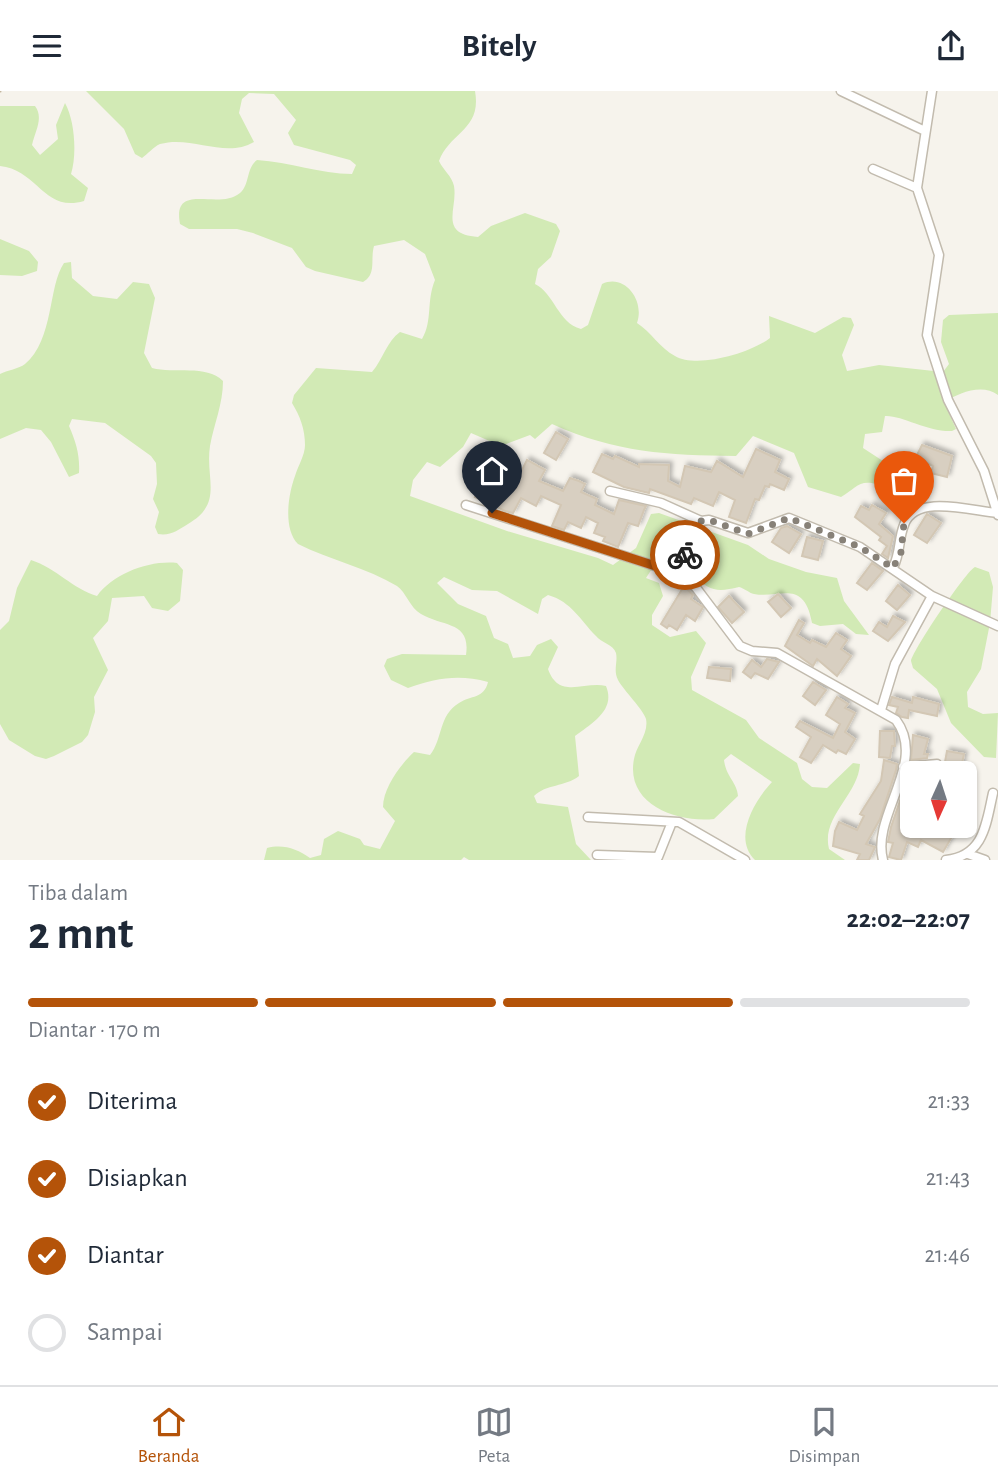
<!DOCTYPE html>
<html lang="id">
<head>
<meta charset="utf-8">
<style>
  :root { --surface:#fff; --page:#f2f2f3; --text:#1f2937; --muted:#747a83; --line:#e0e1e3; --accent:#b45309 }
  body { margin:0; font-family:"Alegreya Sans",sans-serif; background:var(--page); color:var(--text); height:100vh; display:flex; flex-direction:column; font-size:26px; white-space:nowrap }
  * { box-sizing:border-box; margin:0 }
  p { font-size:23px; color:var(--muted) }
  .icon { flex:none; width:38px; height:38px; fill:none; stroke:currentColor; stroke-width:2; stroke-linecap:round; stroke-linejoin:round }
  .map { position:relative; height:769px; overflow:hidden }
  .sheet { display:flex; flex-direction:column; background:var(--surface); flex:1 }
  .sheet>* { flex:none }
  .needle { width:46px; rotate:183deg }
  .buttons { position:absolute; left:900px; top:670px; display:grid; gap:14px }
  .buttons a { display:grid; place-items:center; width:77px; height:77px; border-radius:10px; background:var(--surface); box-shadow:0 2px 5px #0004; font-size:35px }
  .pin { position:absolute; display:grid; place-items:center; width:60px; height:60px; color:#fff; margin:-72px -30px; border-radius:50% 50% 50% 0; rotate:-45deg; box-shadow:0 0 7px #0007 }
  .pin .icon { rotate:45deg }
  .courier { position:absolute; display:grid; place-items:center; width:70px; height:70px; margin:-35px; border:5px solid #b45309; border-radius:50%; background:#fff; color:#222; box-shadow:0 2px 9px #0007 }
  .overview em { font-style:normal; font-weight:600 }
  .overview div { display:flex; flex-direction:column-reverse }
  .overview { display:flex; align-items:center; justify-content:space-between; height:119px; padding:0 28px }
  h1 { font-size:46px; font-weight:600; line-height:52px }
  .bar { display:grid; grid-template-columns:repeat(4,1fr); gap:10px 7px; align-content:center; height:84px; padding:0 28px }
  .bar i { height:9px; border-radius:5px; background:var(--line) }
  .bar .current { background:var(--accent) }
  .bar p { grid-column:span 4 }
  ol { padding:0 28px; list-style:none }
  li { display:flex; align-items:center; gap:21px; height:77px }
  li p { margin-inline-start:auto }
  li .icon { padding:7px; border-radius:50%; background:var(--accent); color:#fff; stroke-width:4 }
  li:last-child { color:var(--muted) }
  li i { width:38px; height:38px; border:4px solid var(--line); border-radius:50% }
  header { display:flex; justify-content:space-between; align-items:center; height:91px; padding:0 28px; background:var(--surface); font-size:32px; font-weight:600 }
  .menu { display:flex; justify-content:space-around; align-items:center; height:98px; border-top:2px solid var(--line); background:var(--surface); font-size:19px; color:var(--muted) }
  .menu a { display:grid; justify-items:center; gap:4px }
  .menu .current { color:var(--accent) }
  .map>svg:first-child { display:block }
  .green { fill:#d2eab5 }
  .building { fill:#d8cfc1; stroke:#d3c7b4; stroke-width:2; filter:url(#shadow) }
  .lines { fill:none; stroke-linecap:round; stroke-linejoin:round }
  .minor-casing { stroke:#c2bbae; stroke-width:11 }
  .path { stroke:#c4b79f; stroke-width:2; stroke-dasharray:3.5 3.5; stroke-linecap:butt }
  .minor { stroke:#fff; stroke-width:8 }
  .done { stroke:#878178; stroke-width:7; stroke-dasharray:0 12.6 }
  .route { stroke:#b45309; stroke-width:9 }
</style>
</head>
<body>
<header><svg class="icon" aria-label="menu" viewBox="0 0 24 24"><path d="M4 6h16M4 12h16M4 18h16"/></svg>Bitely<svg class="icon" aria-label="share" viewBox="0 0 24 24"><path d="M12 15V3M7 8l5-5 5 5M5 13v7h14v-7"/></svg></header>
<div class="map">
<svg width="998" height="769" viewBox="0 0 998 769">
  <defs>
    <filter id="shadow"><feDropShadow dx="3" dy="-3" stdDeviation="2" flood-color="#0004"/></filter>
  </defs>
  <rect width="100%" height="100%" fill="#f6f3ec"/>
  <!-- green -->
  <path class="green" d="M86,0H475C482,39 450,41 439,70C443,79 452,85 454,95C458,118 438,143 478,146L491,135L525,122L556,133L560,140L551,166L538,178L535,193C554,202 558,232 581,238L588,234L602,193C625,182 645,210 637,232C651,241 660,257 675,265C697,278 751,262 770,247L769,225L815,242L843,226L851,227L854,234L842,264L847,280L879,274L943,281L949,273L941,251L943,229L949,224L998,222V304C982,292 959,302 944,311L956,338L952,340C927,341 902,324 885,325L882,341L865,343L863,357L923,396L927,403L912,413L889,414L882,408L876,393C859,388 855,398 841,406L808,396L794,362L753,345L736,365C666,364 617,362 552,333L535,348L530,344L501,355L471,342L463,356L440,376L427,371L413,389L410,405L507,440L598,467L613,474L636,457L651,423L659,422L748,454L769,468L806,481L837,487L844,510L869,544L856,543L843,533L820,535L812,532C804,487 779,508 754,503C749,502 744,497 739,496C719,501 708,501 695,484L699,461L686,452L670,450L646,487L659,492L663,505L652,524V534L670,546L696,540L706,552L691,586L692,599L746,629L759,647L797,672L802,688L812,696L827,697L853,672L860,673C858,705 821,725 829,758L845,769H755C732,747 755,709 772,691L731,663L724,669C726,686 737,691 738,705L714,728C678,732 625,714 634,668C636,655 649,643 646,628C643,618 624,600 618,589C613,579 618,571 616,562C613,553 601,552 596,545C580,529 572,511 548,504L542,508L538,523L497,500L472,499L444,486L437,492L458,513L486,525L494,547L508,553L513,567L530,565L537,554L551,548L558,556L548,578C559,609 584,590 606,595C616,619 592,632 575,645L579,685C565,696 546,693 534,705L537,712L568,716L576,753L591,769H469L464,766L461,769H264L267,757C284,753 297,758 310,767L321,764L324,748L338,740L360,748L364,754L380,758L395,730L383,716C383,697 401,673 414,661L430,664C443,648 438,625 459,612C471,604 484,608 488,591C459,583 436,587 408,597L391,589L384,575L387,568L402,563L466,564C471,530 443,536 421,523C410,517 406,501 397,495C367,477 330,469 298,453C283,438 288,404 295,385C298,375 305,364 305,354C305,338 300,325 292,312L294,304L316,277L372,281C383,268 387,250 400,241L422,248C433,229 426,211 435,189L425,163L404,149L374,155C370,169 377,183 363,191L315,180L306,176L292,157L253,142L237,138H189L180,133C172,90 219,120 240,102C250,94 246,77 257,69C290,71 320,83 352,83L356,74L350,69L294,54L288,42L296,29L274,3L249,2L242,8L239,22L254,51C225,68 192,44 160,53C153,56 148,63 142,67L135,63L124,38Z
    M65,12C75,30 77,64 71,83L88,97L84,110C44,122 38,79 0,75V15H35C44,27 35,40 32,54L40,64L58,48L56,34Z
    M0,148L29,160L38,171L37,180L22,185L0,184Z
    M71,171L72,187L93,205L117,208L133,191L149,193L155,207L144,262L152,277C174,283 206,273 223,290C223,313 214,333 210,355C205,388 224,412 188,433C178,439 171,445 158,443L155,436L159,421L153,408L157,393L156,372L151,365L105,332L72,328L69,335C76,351 80,364 79,382L69,386L51,351L41,339L26,337L0,348V283C7,279 19,278 25,273C54,249 48,195 64,172Z
    M31,469C56,477 73,498 97,505C113,483 149,469 177,472L183,479L180,510L168,520L152,517L144,505L112,507L108,530L93,547L108,579L94,606L95,621L88,644L82,651L54,665L46,668L35,665L9,649L0,633V539L9,530L17,497Z
    M975,476L989,481L993,496L990,532L981,578L967,601L968,616L983,623L998,622L996,667L984,666L951,632L937,598L913,577L911,570C914,557 967,479 975,476Z"/>
  <!-- building -->
  <path class="building" d="M556,341L568,348L556,369L544,362Z
    M922,354L952,365L947,386L931,382L933,375L916,366Z
    M756,358L780,369L775,381L789,388L784,399L770,393L769,396L765,395L759,409L755,408L746,432L729,426L735,409L719,401L713,415L694,407L691,413L650,398L649,402L624,396L593,381L602,363L613,368L615,365L639,376V373L669,374L668,390L680,396L685,375L711,381L717,370L743,386Z
    M485,367L500,378L486,395L504,404L512,384L518,387L527,369L545,379L539,390L563,400L570,387L579,390L585,393L581,401L597,408L595,414L614,423L619,409L646,415L644,419L638,435L628,432L618,456L603,450L605,446L594,442L598,432L586,426L581,437L568,431L564,439L552,435L561,414L541,405L536,415L521,407L513,422L505,420L475,406L485,385L476,379Z
    M872,414L886,422L879,433L893,445L888,467L882,463L887,455L879,449L881,446L855,426L861,415L869,419Z
    M927,423L941,432L927,452L914,444Z
    M787,435L801,443L789,462L772,451L781,437Z
    M807,446L823,450L818,469L802,465Z
    M872,472L883,480L867,499L857,492Z
    M898,494L910,504L897,519L886,510Z
    M684,495L693,504L691,508L703,516L695,530L686,524L677,539L669,534L667,537L661,533Z
    M778,503L791,517L781,526L768,511Z
    M729,505L744,521L732,532L718,516Z
    M893,525L905,531L888,550L873,540L879,531L887,536Z
    M799,529L804,532L797,544L810,552L812,549L826,556L836,542L847,549L841,558L851,565L837,585L817,568L813,575L785,555Z
    M767,568L779,571L768,588L755,582L751,587L743,581L752,569L761,576Z
    M709,576L731,578L730,590L707,587Z
    M813,591L826,599L815,614L803,605Z
    M837,606L848,613L845,617L855,622L845,641L855,648L846,663L838,659L836,662L823,654L811,672L800,666L811,646L796,636L800,630L833,647L840,633L826,624Z
    M892,606L912,612L913,606L939,613L937,625L909,619L908,627L902,626L896,622L898,616L889,614Z
    M880,640H894L895,655H892L890,667L879,666Z
    M913,644L928,648L924,663H928L927,667L911,669Z
    M947,660L964,663L960,682H943Z
    M884,669L897,673L896,679L880,728L866,753L875,756L869,769H857L860,763L833,755L835,740L839,731L857,739L864,725L860,723L881,690Z
    M905,695L912,698V709L903,735H944L954,742L943,761L921,749L918,756L907,751L901,769L889,766L893,752L888,751L891,736Z"/>
  <g class="lines">
    <defs>
      <path id="minor" d="M841,0L925,40
        M932,0L917,97L939,164L927,244L948,309L984,380L998,424
        M873,78L917,97
        M610,400L661,412L701,430
        M466,414L677,482L694,494L740,555L752,560L777,562L896,629C928,672 871,724 883,769
        M893,477C901,460 898,449 904,434C915,402 972,420 997,422
        M677,482L701,430L709,429L748,442L789,427L860,456L932,505L998,535
        M881,619L895,573L932,505
        M903,676L937,673
        M588,726L679,731L745,769
        M968,763L985,769
        M597,764L658,766L672,731
        M946,769C984,765 986,733 993,702"/>
    </defs>
    <!-- minor casing -->
    <use href="#minor" class="minor-casing"/>
    <!-- path -->
    <path class="path" d="M0,1L1,0"/>
    <!-- minor -->
    <use href="#minor" class="minor"/>
  </g>
  <g class="lines">
    <!-- done -->
    <path class="done" d="M685,464L701,430L709,429L748,443L789,427L860,456L893,477L901,461L904,432"/>
    <!-- route -->
    <path class="route" d="M492,422L677,482L685,464"/>
  </g>
</svg>
<div class="buttons">
<a><svg class="needle" viewBox="-14 -14 28 28"><path d="M0-13l5 13h-10z" fill="#e53935"/><path d="M0 13l5-13h-10z" fill="#747a83"/></svg></a>
</div>
<div class="pin" style="left:904px;top:432px;background:#ea580c"><svg class="icon" aria-label="bag" viewBox="0 0 24 24"><path d="M5 8h14l-1 12H6zM9 8a3 3 0 0 1 6 0"/></svg></div>
<div class="pin" style="left:492px;top:422px;background:#1f2937"><svg class="icon" aria-label="home" viewBox="0 0 24 24"><path d="M3 11l9-7 9 7M6 9v11h12V9"/></svg></div>
<div class="courier" style="left:685px;top:464px"><svg class="icon" aria-label="bike" viewBox="0 0 24 24"><circle cx="6" cy="16" r="4"/><circle cx="18" cy="16" r="4"/><path d="M6 16l4-8h5l3 8M10 8l3 8H6M13 5h3"/></svg></div>
</div>
<section class="sheet">
<div class="overview"><div><h1>2 mnt</h1><p>Tiba dalam</p></div><em>22:02–22:07</em></div>
<div class="bar"><i class="current"></i><i class="current"></i><i class="current"></i><i></i><p>Diantar · 170 m</p></div>
<ol>
<li><svg class="icon" aria-label="check" viewBox="0 0 24 24"><path d="M5 12l5 5 9-10"/></svg>Diterima<p>21:33</p></li>
<li><svg class="icon" aria-label="check" viewBox="0 0 24 24"><path d="M5 12l5 5 9-10"/></svg>Disiapkan<p>21:43</p></li>
<li><svg class="icon" aria-label="check" viewBox="0 0 24 24"><path d="M5 12l5 5 9-10"/></svg>Diantar<p>21:46</p></li>
<li><i></i>Sampai</li>
</ol>
</section>
<nav class="menu">
<a class="current"><svg class="icon" aria-label="home" viewBox="0 0 24 24"><path d="M3 11l9-7 9 7M6 9v11h12V9"/></svg>Beranda</a>
<a><svg class="icon" aria-label="map" viewBox="0 0 24 24"><path d="M3 6l6-2 6 2 6-2v14l-6 2-6-2-6 2zM9 4v14M15 6v14"/></svg>Peta</a>
<a><svg class="icon" aria-label="saved" viewBox="0 0 24 24"><path d="M7 4h10v16l-5-4-5 4z"/></svg>Disimpan</a>
</nav>
</body>
</html>
